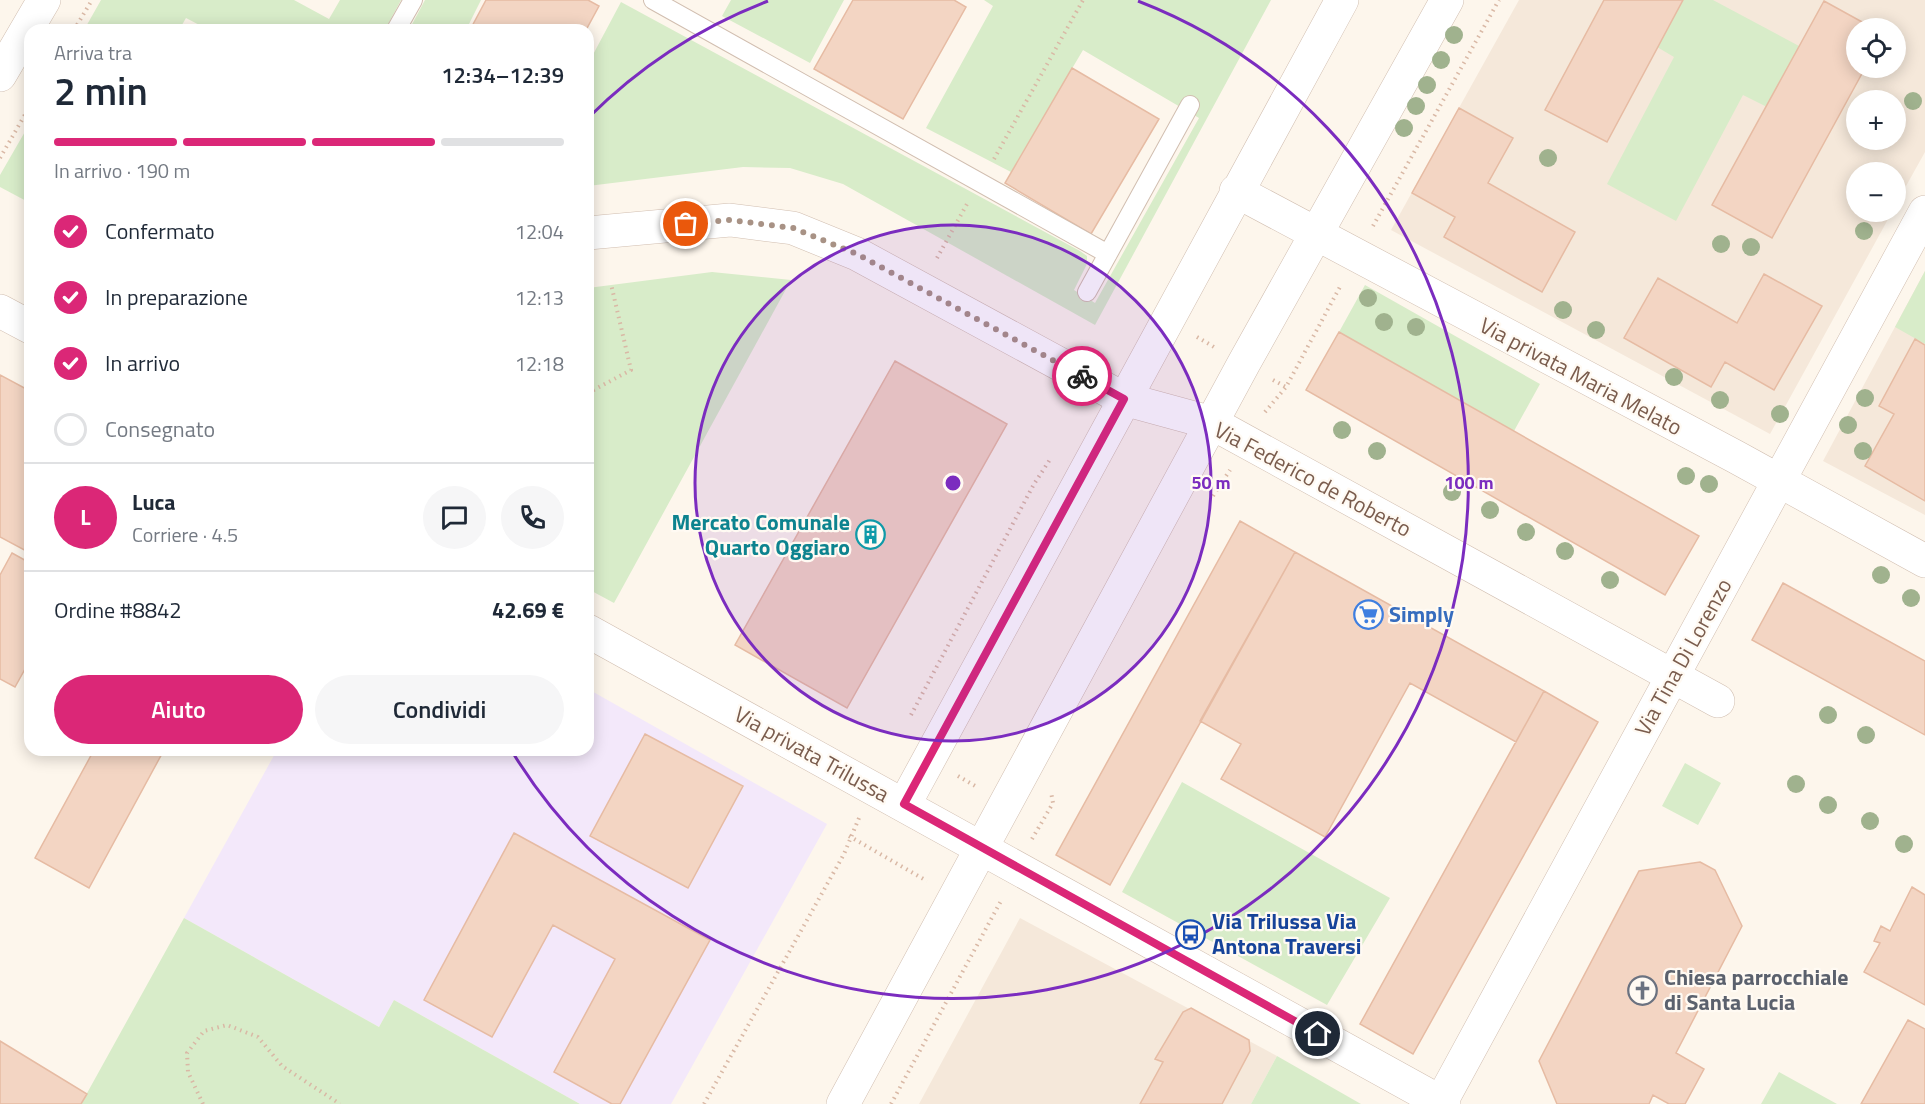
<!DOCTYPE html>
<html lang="it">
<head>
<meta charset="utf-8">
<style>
  :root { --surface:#fff; --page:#f6f6f7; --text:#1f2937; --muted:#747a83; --line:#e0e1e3; --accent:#db2777 }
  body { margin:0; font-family:"Titillium Web",sans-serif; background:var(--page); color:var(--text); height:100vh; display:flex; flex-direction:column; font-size:22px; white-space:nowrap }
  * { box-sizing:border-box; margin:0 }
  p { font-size:20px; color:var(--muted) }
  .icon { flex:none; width:33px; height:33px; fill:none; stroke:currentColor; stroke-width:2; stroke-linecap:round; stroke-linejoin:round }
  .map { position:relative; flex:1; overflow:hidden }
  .side { position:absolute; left:24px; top:24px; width:570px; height:732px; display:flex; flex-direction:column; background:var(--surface); border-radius:18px; box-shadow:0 3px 15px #0003 }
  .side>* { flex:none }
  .tools { position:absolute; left:1846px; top:18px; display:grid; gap:12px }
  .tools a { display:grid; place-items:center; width:60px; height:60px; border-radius:50%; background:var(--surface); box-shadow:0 3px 15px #0003; font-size:30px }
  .pin { position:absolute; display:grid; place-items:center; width:51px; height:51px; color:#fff; margin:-26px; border:3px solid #fff; border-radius:50%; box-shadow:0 2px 6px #0007 }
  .courier { position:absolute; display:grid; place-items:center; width:60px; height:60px; margin:-30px; border:4px solid #db2777; border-radius:50%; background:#fff; color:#222; box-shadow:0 2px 8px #0007 }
  .overview em { font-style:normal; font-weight:600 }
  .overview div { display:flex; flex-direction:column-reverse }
  .overview { display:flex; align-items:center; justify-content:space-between; height:102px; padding:0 30px }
  h1 { font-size:39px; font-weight:600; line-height:45px }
  .bar { display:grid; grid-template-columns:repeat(4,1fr); gap:9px 6px; align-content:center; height:72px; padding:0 30px }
  .bar i { height:8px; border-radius:4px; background:var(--line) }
  .bar .selected { background:var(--accent) }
  .bar p { grid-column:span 4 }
  .line { display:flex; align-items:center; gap:15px; padding:0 30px; border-top:2px solid var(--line) }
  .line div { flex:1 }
  .round { display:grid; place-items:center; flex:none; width:63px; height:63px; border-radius:32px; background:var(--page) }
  ol { padding:0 30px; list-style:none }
  li { display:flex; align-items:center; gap:18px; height:66px }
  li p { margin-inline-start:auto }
  li .icon { padding:6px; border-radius:50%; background:var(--accent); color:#fff; stroke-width:4 }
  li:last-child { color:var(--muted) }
  li i { width:33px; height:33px; border:3px solid var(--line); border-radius:50% }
  .action { display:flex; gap:12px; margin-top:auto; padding:12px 30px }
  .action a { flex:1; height:69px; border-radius:36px; background:var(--accent); color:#fff; font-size:24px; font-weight:600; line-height:69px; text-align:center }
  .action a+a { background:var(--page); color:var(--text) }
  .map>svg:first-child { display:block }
  .residential { fill:#f5e8da; fill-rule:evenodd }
  .education { fill:#f3e8fa }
  .green { fill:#d8ecc9 }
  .building { fill:#f3d5c3; stroke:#e6bba3; stroke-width:1.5 }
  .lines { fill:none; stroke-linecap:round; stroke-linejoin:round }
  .service-casing { stroke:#d1beb0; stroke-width:20 }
  .minor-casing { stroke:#d1beb0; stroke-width:34 }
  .tertiary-casing { stroke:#d1beb0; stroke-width:34 }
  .path { stroke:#d9b8a5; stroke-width:4; stroke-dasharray:1.5 4.5; stroke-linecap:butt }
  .service { stroke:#fff; stroke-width:18 }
  .minor { stroke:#fff; stroke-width:33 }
  .tertiary { stroke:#fff; stroke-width:33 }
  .tree { fill:#a0b28e }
  .done { stroke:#a89285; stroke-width:6; stroke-dasharray:0 10.8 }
  .route { stroke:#db2777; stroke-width:8 }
  .ring { fill:none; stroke:#7b2cbf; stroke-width:3 }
  .labels { text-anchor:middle; stroke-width:4.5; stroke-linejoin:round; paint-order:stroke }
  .street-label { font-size:22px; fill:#7a5c4d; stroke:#fffaf3 }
  .culture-label { font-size:22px; font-weight:bold; fill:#0d838f; stroke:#fffaf3; text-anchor:end }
  .shop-label { font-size:22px; font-weight:bold; fill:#366cbe; stroke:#fffaf3; text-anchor:start }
  .transit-label { font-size:22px; font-weight:bold; fill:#164399; stroke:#fffaf3; text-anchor:start }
  .worship-label { font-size:22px; font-weight:bold; fill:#5b616d; stroke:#fffaf3; text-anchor:start }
  .centre { fill:#7b2cbf; stroke:#fffaf3; stroke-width:3 }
  .ring-label { font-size:18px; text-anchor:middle; font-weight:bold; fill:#7b2cbf; stroke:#fffaf3; stroke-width:4.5; stroke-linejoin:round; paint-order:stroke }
</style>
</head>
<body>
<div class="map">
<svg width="1925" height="1104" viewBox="0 0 1925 1104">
  <rect width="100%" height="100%" fill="#fdf6ec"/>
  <!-- residential -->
  <path class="residential" d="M1519,0H1925V152L1896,204V172H1857V212H1892L1770,434L1391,230ZM1857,28H1896V68H1857ZM1857,100H1896V140H1857Z
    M1925,271V515L1823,461Z
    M1020,918L1277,1056L1251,1104H919Z"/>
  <!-- education -->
  <path class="education" d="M588,689L827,824L671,1104H580L394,1000L379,1027L184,918L277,750H588Z"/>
  <!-- green -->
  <path class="green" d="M101,0H294L329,19L340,0H401L385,30H209L186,18L179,30H84Z
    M425,0H481L466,30H409Z
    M731,0H844L810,63L722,16Z
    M984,0H1271L1095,325L843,184L790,168L743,167L588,186V64L621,2L1080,251L1087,256V264L1074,290L1095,303L1199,118L1083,50L1011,172L926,128L993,6Z
    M1683,0H1713L1799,46L1767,107L1743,95L1676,221L1607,184L1674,57L1657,47Z
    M30,123V203L0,187V175Z
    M1925,271V344L1895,327Z
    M712,272L791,280L614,603L588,589V288Z
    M1365,285L1540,384L1514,431L1339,332Z
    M1685,763L1721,783L1698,825L1662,806Z
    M1182,782L1390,898L1327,1005L1122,892Z
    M184,918L379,1027L394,1000L580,1104H81Z
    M1277,1056L1361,1104H1251Z
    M1779,1072L1837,1104H1761Z"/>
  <!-- building -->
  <path class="building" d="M486,0H588L599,6L586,30H470Z
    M853,0H954L966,7L903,119L814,69Z
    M1604,0H1683L1607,142L1545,110Z
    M1824,1L1873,28H1857V68H1865L1772,238L1712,205Z
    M1072,68L1159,119L1091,234L1005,183Z
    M1459,108L1513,138L1488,183L1575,232L1542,292L1444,237L1455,217L1412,193Z
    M1764,274L1822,306L1774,390L1725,362L1711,387L1624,338L1658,278L1737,323Z
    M1339,332L1699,536L1665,595L1306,390Z
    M1915,339L1925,345V501L1865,466L1894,414L1879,406Z
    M895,361L1007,424L847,708L735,645Z
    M0,375L30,391V553L0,537Z
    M1240,521L1295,552L1110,885L1056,855Z
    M1295,552L1544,691L1516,742L1410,683L1325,837L1221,779L1241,744L1200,721Z
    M12,553L30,563V660L15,687L0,679V575Z
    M1783,583L1925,661V735L1752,640Z
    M1544,691L1598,722L1413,1054L1360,1024Z
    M645,734L743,786L688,888L590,836Z
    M94,750H164L89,888L35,858Z
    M514,833L710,940L620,1104H612L554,1072L615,959L553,925L492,1037L424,1000Z
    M1700,862L1715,870L1742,926L1676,1053L1704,1069L1685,1104H1669L1653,1095L1649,1104H1557L1539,1061L1639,871Z
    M1912,887L1925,895V1005L1864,972L1880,943L1874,941L1881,926L1890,931Z
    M1191,1008L1249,1040L1250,1051L1222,1104H1140L1163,1062L1155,1059L1183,1012Z
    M1908,1020L1925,1029V1104H1861Z
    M0,1041L87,1094L81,1104H0Z"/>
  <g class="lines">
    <defs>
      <path id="service" d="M653,0L1108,254
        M396,30L413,0
        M1087,292L1190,105"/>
      <path id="minor" d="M1236,191L1736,457L1925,561
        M588,233L730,220L793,228L857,254L1124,399L1212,423L1718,701
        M0,311L30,327
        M588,631L1444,1104
        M904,805L1342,0
        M1441,1102L1925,212
        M843,1104L1244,363L1447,0"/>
      <path id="tertiary" d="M0,75L44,0"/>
    </defs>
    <!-- service casing -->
    <use href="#service" class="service-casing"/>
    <!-- minor casing -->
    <use href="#minor" class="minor-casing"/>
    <!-- tertiary casing -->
    <use href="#tertiary" class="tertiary-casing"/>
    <!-- path -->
    <path class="path" d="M74,30L92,0
      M0,158L30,106
      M994,159L1083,0
      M1373,226L1499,0
      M937,258L967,204
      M1197,337L1214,347
      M1273,380L1286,387
      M588,393L631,370L611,284
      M1265,412L1286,387L1341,285
      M1213,496L1230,470
      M911,715L1034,484L1051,458
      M958,776L977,787
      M849,836L927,881
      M1032,839L1053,803L1051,792
      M203,1104L188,1072L187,1053L204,1031L227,1025L258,1037L282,1066L340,1104
      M704,1104L844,854L859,818
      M891,1104L1002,899"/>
    <!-- service -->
    <use href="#service" class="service"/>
    <!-- minor -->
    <use href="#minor" class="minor"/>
    <!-- tertiary -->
    <use href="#tertiary" class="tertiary"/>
  </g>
  <!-- trees -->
  <g class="tree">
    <circle cx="1454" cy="35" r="9"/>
    <circle cx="1441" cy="60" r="9"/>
    <circle cx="1427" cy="85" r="9"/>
    <circle cx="1913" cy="101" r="9"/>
    <circle cx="1416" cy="106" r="9"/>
    <circle cx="1404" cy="128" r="9"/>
    <circle cx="1548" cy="158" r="9"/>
    <circle cx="1864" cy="231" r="9"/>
    <circle cx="1721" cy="244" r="9"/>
    <circle cx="1751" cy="247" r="9"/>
    <circle cx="1368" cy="298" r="9"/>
    <circle cx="1563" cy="310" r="9"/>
    <circle cx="1384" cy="322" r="9"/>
    <circle cx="1416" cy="327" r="9"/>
    <circle cx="1596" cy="330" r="9"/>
    <circle cx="1674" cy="377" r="9"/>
    <circle cx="1865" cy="398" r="9"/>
    <circle cx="1720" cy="400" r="9"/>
    <circle cx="1780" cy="414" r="9"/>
    <circle cx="1848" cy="425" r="9"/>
    <circle cx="1342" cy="430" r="9"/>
    <circle cx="1377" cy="451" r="9"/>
    <circle cx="1863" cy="451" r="9"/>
    <circle cx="1686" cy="476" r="9"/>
    <circle cx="1709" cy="484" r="9"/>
    <circle cx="1452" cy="492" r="9"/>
    <circle cx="1490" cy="510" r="9"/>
    <circle cx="1526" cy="532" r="9"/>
    <circle cx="1565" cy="551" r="9"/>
    <circle cx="1881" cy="575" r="9"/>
    <circle cx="1610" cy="580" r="9"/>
    <circle cx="1911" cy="598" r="9"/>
    <circle cx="1828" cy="715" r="9"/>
    <circle cx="1866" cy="735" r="9"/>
    <circle cx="1796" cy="784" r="9"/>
    <circle cx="1828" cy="805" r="9"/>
    <circle cx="1870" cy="821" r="9"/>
    <circle cx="1904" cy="844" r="9"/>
  </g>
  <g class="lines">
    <!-- done -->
    <path class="done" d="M686,224L730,220L793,228L857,254L1082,376"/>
    <!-- route -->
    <path class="route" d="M1082,376L1124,399L904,804L1318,1034"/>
  </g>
  <!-- distance rings -->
  <circle cx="953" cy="483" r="258" fill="#7b2cbf" fill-opacity=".12"/>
  <g class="ring">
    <circle cx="953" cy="483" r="258"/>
    <path d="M588 118A516 516 0 0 1 768 1M1138 1A516 516 0 1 1 513 753"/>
  </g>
  <!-- icons -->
  <defs>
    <symbol id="building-ring" viewBox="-11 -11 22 22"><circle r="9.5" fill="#fffaf3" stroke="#0f9aa8" stroke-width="1.5"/><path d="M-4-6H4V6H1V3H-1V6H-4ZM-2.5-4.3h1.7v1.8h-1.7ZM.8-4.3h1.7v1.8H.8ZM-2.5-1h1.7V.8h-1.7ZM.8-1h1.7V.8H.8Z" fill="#0f9aa8"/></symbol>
    <symbol id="supermarket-ring" viewBox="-11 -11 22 22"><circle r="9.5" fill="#fffaf3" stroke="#3f7fe0" stroke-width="1.5"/><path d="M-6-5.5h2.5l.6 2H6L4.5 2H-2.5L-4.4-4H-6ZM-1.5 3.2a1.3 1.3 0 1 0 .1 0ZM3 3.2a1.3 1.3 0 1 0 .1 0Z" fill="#3f7fe0"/></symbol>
    <symbol id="bus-ring" viewBox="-11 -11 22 22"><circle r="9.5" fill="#fffaf3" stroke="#1a4fb4" stroke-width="1.5"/><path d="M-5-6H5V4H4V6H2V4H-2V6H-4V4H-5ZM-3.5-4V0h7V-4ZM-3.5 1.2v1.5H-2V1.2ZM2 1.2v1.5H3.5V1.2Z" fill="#1a4fb4"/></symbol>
    <symbol id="church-ring" viewBox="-11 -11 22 22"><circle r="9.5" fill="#fffaf3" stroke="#6b7280" stroke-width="1.5"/><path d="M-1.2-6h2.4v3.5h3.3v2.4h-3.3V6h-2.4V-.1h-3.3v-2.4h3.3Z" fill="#6b7280"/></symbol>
  </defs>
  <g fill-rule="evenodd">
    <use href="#building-ring" x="854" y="518" width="33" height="33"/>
    <use href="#supermarket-ring" x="1352" y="598" width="33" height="33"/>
    <use href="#bus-ring" x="1174" y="918" width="33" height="33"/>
    <use href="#church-ring" x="1626" y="974" width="33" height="33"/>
  </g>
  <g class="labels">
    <!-- street labels -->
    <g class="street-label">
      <text transform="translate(1581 376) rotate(28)" y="8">Via privata Maria Melato</text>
      <text transform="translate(1313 479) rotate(28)" y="8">Via Federico de Roberto</text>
      <text transform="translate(1683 657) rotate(-61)" y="8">Via Tina Di Lorenzo</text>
      <text transform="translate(812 754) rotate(29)" y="8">Via privata Trilussa</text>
    </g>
    <!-- culture labels -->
    <g class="culture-label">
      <text x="850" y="530">Mercato Comunale<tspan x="850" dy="25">Quarto Oggiaro</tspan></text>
    </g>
    <!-- shop labels -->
    <g class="shop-label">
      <text x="1389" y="622">Simply</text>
    </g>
    <!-- transit labels -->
    <g class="transit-label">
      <text x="1212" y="929">Via Trilussa Via<tspan x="1212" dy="25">Antona Traversi</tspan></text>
    </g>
    <!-- worship labels -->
    <g class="worship-label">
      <text x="1664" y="985">Chiesa parrocchiale<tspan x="1664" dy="25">di Santa Lucia</tspan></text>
    </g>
  </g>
  <circle cx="953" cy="483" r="9" class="centre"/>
  <g class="ring-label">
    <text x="1211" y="489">50 m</text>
    <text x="1469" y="489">100 m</text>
  </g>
</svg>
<div class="tools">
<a><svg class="icon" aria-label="locate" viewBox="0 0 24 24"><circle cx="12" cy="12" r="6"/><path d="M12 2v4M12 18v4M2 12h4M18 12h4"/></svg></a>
<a>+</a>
<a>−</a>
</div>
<div class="pin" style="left:686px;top:224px;background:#ea580c"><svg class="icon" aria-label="bag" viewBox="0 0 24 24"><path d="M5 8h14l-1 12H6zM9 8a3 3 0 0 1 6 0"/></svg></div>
<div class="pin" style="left:1318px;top:1034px;background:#1f2937"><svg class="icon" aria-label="home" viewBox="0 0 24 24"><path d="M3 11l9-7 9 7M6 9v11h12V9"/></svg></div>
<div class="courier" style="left:1082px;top:376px"><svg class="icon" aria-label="bike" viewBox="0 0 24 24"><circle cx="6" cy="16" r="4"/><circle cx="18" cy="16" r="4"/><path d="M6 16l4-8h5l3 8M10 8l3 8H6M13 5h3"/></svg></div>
<section class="side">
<div class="overview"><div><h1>2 min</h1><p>Arriva tra</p></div><em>12:34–12:39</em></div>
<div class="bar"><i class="selected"></i><i class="selected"></i><i class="selected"></i><i></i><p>In arrivo · 190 m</p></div>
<ol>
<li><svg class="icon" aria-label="check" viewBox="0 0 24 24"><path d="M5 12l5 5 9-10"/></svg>Confermato<p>12:04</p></li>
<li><svg class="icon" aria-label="check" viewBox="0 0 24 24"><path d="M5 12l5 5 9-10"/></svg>In preparazione<p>12:13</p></li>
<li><svg class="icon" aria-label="check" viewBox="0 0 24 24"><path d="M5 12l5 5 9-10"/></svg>In arrivo<p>12:18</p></li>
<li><i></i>Consegnato</li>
</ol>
<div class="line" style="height:108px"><b class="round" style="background:var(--accent);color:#fff">L</b><div><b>Luca</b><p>Corriere · 4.5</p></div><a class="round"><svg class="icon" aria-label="chat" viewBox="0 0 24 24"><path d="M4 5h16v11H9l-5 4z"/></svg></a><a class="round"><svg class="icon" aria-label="phone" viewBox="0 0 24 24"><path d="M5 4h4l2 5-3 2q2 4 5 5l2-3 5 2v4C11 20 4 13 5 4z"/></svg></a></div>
<div class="line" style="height:78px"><div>Ordine #8842</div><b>42.69 €</b></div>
<div class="action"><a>Aiuto</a><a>Condividi</a></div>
</section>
</div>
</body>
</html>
